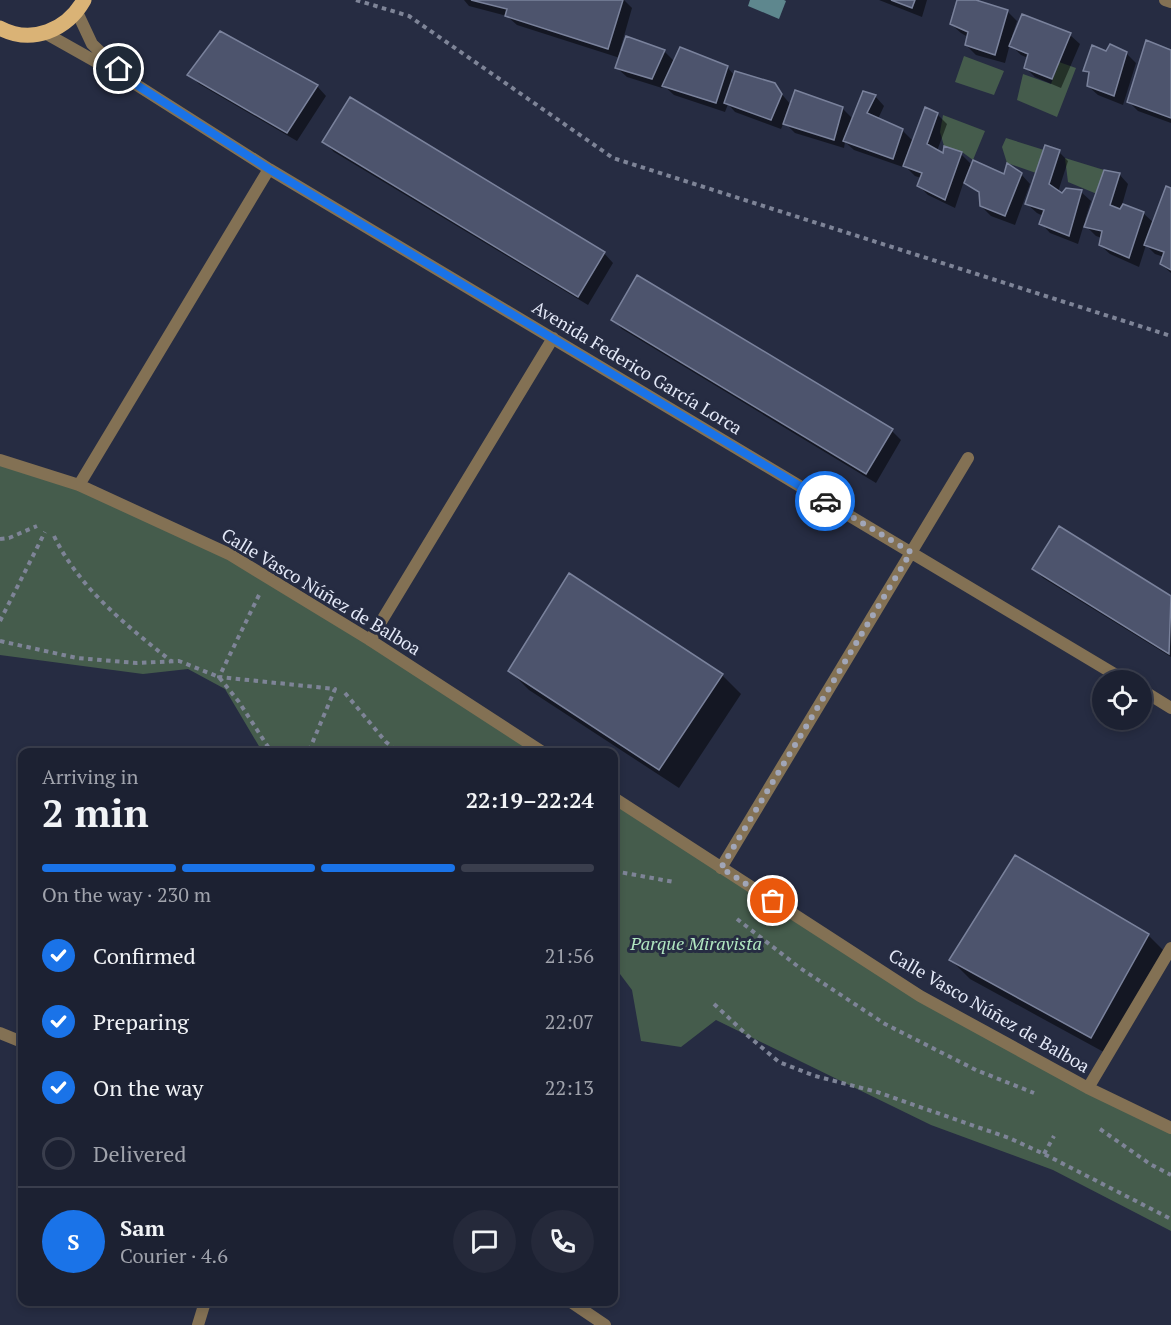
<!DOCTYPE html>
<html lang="en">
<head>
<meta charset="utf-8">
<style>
  :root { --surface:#1c2132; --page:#25293a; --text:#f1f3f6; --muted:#a0a3ac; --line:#3a3e4d; --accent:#1a73e8 }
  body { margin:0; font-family:"PT Serif",serif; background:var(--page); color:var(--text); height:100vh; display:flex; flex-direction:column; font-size:22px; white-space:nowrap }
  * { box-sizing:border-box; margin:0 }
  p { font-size:20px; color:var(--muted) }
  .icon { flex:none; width:33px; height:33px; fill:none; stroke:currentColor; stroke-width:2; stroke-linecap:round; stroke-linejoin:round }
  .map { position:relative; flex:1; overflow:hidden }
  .panel { position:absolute; left:18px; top:748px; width:600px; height:558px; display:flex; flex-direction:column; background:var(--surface); border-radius:12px; box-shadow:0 3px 9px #0003,0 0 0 2px var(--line) }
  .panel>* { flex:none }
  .buttons { position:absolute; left:1092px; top:670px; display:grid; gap:12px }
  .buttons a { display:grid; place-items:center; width:60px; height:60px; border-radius:50%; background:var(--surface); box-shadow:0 3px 9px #0003,0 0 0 2px var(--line); font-size:30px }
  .pin { position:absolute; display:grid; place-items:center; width:51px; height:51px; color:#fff; margin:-26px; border:3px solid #fff; border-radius:50%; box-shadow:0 2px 6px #0007 }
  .courier { position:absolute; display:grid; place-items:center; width:60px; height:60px; margin:-30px; border:4px solid #1a73e8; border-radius:50%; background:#fff; color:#222; box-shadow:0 2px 8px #0007 }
  .head em { font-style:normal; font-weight:800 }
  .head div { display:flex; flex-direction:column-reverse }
  .head { display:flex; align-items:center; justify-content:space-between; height:102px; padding:0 24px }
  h1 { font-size:39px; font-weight:800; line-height:45px }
  .bar { display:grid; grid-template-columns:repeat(4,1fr); gap:9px 6px; align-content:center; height:72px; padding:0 24px }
  .bar i { height:8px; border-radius:4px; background:var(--line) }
  .bar .selected { background:var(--accent) }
  .bar p { grid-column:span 4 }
  .line { display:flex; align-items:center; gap:15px; padding:0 24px; border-top:2px solid var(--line) }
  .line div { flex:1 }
  .round { display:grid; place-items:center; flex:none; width:63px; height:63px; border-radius:32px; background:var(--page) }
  ol { padding:0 24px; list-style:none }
  li { display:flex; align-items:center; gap:18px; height:66px }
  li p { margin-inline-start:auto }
  li .icon { padding:6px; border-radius:50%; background:var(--accent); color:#fff; stroke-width:4 }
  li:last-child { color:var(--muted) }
  li i { width:33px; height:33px; border:3px solid var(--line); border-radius:50% }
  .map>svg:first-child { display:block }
  .green { fill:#455c4c }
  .water { fill:#5e878e }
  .shadow { fill:#0007 }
  .building { fill:#4d546d; stroke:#7a829c; stroke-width:1.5 }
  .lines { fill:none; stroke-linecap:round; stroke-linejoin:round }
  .path { stroke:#7e8497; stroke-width:4; stroke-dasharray:4.5 4.5; stroke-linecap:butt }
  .service { stroke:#837154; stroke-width:12 }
  .pedestrian { stroke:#837154; stroke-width:12 }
  .minor { stroke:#837154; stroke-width:12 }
  .primary { stroke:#dab376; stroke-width:15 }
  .done { stroke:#a1a6b8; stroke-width:6; stroke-dasharray:0 10.8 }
  .route { stroke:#1a73e8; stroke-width:8 }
  .labels { text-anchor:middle; stroke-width:6; stroke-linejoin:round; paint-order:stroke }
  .street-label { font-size:18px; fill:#e3e8f7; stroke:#262c42 }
  .park-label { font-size:18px; font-style:italic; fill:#b1e7c1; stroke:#262c42 }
</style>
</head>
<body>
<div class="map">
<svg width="1171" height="1325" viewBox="0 0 1171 1325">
  <rect width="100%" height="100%" fill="#262c42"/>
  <!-- green -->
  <path class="green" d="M964,56L1004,71L994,95L955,82Z
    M1059,62L1076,68L1057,117L1017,100L1023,74L1051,84Z
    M943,115L985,131L973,160L962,152L944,146L940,132Z
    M1006,138L1044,150L1036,173L1007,163L1002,147Z
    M1065,158L1104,170L1097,194L1068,182Z
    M0,460L79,485L229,554L544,753H263L225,689L188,669L143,674L0,655Z
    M614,798L920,996L1171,1128V1231L1053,1170L931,1125L716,1020L681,1047L641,1041L632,990L614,966Z"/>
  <!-- water -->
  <path class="water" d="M750,0H784L786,1L779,19L748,6Z"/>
  <!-- shadow -->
  <path class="shadow" d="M464,0H624L632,8L618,57L621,58L627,38L664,51L675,62L727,67L735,76L774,85L791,105L842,108L853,119L875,96L884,106L878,119L903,131L914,142L937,114L947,124L937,151L944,155L961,154L972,165L1005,176L1021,174L1030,184L1015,225L991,216L981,206V195L964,181L955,208L928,195L919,186L921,178L915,176L904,165L903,167L854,150L845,142L844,148L795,133L784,122L781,129L735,112L728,104L725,112L674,95L663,85L662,88L627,77L617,68L620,58L517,25L507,16L469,6Z
    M879,0H927L922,17Z
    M959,0H970L1007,11L1017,21L1012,36L1014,37L1070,35L1080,44L1061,88L1035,77L1026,68L1028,58L1021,55L1010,44L1005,63L976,55L966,45L968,37L961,33L951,24Z
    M1171,52V123L1138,111L1128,101Z
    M1126,53L1136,63L1123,105L1098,95L1088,86L1090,76L1085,70Z
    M189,74L317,86L326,96L297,141L199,84Z
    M324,142L604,253L613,263L588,305L334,152Z
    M1059,152L1068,161L1058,192L1063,195L1081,192L1091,201L1085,220L1088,221L1119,174L1128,184L1122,205L1143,213L1154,223L1171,190V273L1161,264L1164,257L1155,254L1146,245L1139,267L1110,254L1100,245L1102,238L1096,236L1084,224L1078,244L1050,233L1041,223L1043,216L1037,213L1027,204Z
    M613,320L892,431L901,440L876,483L622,329Z
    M1059,528L1171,598V657L1043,578L1034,569Z
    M510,671L722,675L741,694L679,788L529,690Z
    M1148,935L1167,954L1111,1056L970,979L951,960Z"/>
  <!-- building -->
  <path class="building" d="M471,0H623L608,49L505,16L507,9Z
    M891,0H915L912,8Z
    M957,0H976L1008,10L995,55L965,45L968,32L950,24Z
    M1022,14L1071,33L1052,79L1024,68L1028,54L1009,46Z
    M220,31L318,85L287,133L187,75Z
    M626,36L665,50L652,79L615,68Z
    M1146,40L1171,50V118L1127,102Z
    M1110,44L1127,52L1114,96L1087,86L1089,72L1083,71L1092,45L1106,51Z
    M680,47L728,66L716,103L662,86Z
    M735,71L775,83L782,94L771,120L724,103Z
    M795,90L843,107L834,140L783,124Z
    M863,91L876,95L867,113L903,129L893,159L843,141Z
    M350,97L605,252L578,297L322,142Z
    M925,107L938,113L927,144L943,153L944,146L962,152L945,200L917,186L922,173L903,166Z
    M1045,145L1060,150L1049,184L1062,193L1066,188L1082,190L1069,236L1039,224L1044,210L1025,204Z
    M973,160L1004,174L1007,163L1022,173L1005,216L980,206L979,192L964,183Z
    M1104,170L1120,173L1110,205L1120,209L1123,204L1144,212L1129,258L1099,245L1102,231L1084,227Z
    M1166,186L1171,188V270L1160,264L1164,252L1144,245Z
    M637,275L893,429L866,474L611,320Z
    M1059,526L1171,596L1169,654L1032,569Z
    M569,573L723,674L659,770L508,671Z
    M1015,855L1149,934L1091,1038L949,960Z"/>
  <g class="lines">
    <!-- path -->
    <path class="path" d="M356,0L409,16L613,158L1171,336
      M54,536C79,588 127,626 171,661
      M0,539L9,538L37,526
      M259,595L219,677L335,689L308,753
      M0,621L45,532
      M0,641L77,658L137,663L179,661L219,677L239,702L272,753
      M345,693L386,742L399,753
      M614,871L674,882
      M737,919L800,968L885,1024L976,1070L1034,1093
      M714,1004L747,1035L779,1062L815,1076L877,1092L1009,1138L1044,1154L1171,1219
      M1100,1129L1150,1164L1171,1175
      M1044,1154L1054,1136"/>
    <!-- service -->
    <path class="service" d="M0,1033L22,1042
      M571,1302L605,1325"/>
    <!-- pedestrian -->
    <path class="pedestrian" d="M198,1325L205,1302"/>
    <!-- minor -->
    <path class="minor" d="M1165,0L1171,2
      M77,12L92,44L118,69
      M45,33L132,82L269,169L1126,681
      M0,460L79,485L229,554L370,640L544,753
      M79,485L269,169
      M370,640L553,338
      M1142,690L1171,708
      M614,798L920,996L1088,1088L1171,1128
      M721,868L968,458
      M1088,1088L1171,948"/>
    <!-- primary -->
    <path class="primary" d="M0,28C32,45 67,30 84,0"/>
  </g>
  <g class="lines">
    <!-- done -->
    <path class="done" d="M773,901L721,868L911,552L825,501"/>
    <!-- route -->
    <path class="route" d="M119,69L132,82L269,169L825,501"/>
  </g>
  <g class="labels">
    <!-- street labels -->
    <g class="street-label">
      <text transform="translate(637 368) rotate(31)" y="6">Avenida Federico García Lorca</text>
      <text transform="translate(321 592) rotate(31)" y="6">Calle Vasco Núñez de Balboa</text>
      <text transform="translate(989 1011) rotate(30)" y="6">Calle Vasco Núñez de Balboa</text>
    </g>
    <!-- park labels -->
    <g class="park-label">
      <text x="696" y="950">Parque Miravista</text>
    </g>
  </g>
</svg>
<div class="buttons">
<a><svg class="icon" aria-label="locate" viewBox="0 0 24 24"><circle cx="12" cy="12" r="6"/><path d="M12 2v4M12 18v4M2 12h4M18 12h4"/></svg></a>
</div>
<div class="pin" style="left:773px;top:901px;background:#ea580c"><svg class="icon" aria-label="bag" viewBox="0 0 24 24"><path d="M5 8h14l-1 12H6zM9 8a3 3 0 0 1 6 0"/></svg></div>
<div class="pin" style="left:119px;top:69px;background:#1f2937"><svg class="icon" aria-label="home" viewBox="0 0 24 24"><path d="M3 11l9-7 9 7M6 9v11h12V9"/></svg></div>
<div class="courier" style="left:825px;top:501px"><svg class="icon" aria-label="car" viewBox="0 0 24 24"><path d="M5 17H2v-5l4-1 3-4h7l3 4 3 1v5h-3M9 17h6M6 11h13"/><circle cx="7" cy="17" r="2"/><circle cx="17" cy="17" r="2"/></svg></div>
<section class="panel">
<div class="head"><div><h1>2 min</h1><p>Arriving in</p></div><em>22:19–22:24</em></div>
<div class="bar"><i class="selected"></i><i class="selected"></i><i class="selected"></i><i></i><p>On the way · 230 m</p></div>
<ol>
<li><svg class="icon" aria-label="check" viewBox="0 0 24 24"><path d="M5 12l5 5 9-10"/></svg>Confirmed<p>21:56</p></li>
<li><svg class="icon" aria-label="check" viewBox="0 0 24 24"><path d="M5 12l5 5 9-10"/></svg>Preparing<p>22:07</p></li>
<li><svg class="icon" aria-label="check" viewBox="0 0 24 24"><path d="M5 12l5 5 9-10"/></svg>On the way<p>22:13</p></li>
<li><i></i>Delivered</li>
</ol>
<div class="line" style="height:108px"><b class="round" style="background:var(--accent);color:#fff">S</b><div><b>Sam</b><p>Courier · 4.6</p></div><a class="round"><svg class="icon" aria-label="chat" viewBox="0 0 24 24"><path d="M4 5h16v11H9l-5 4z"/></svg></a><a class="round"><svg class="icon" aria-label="phone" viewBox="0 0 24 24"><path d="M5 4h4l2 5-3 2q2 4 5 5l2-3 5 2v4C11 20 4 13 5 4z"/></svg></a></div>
</section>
</div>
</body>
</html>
